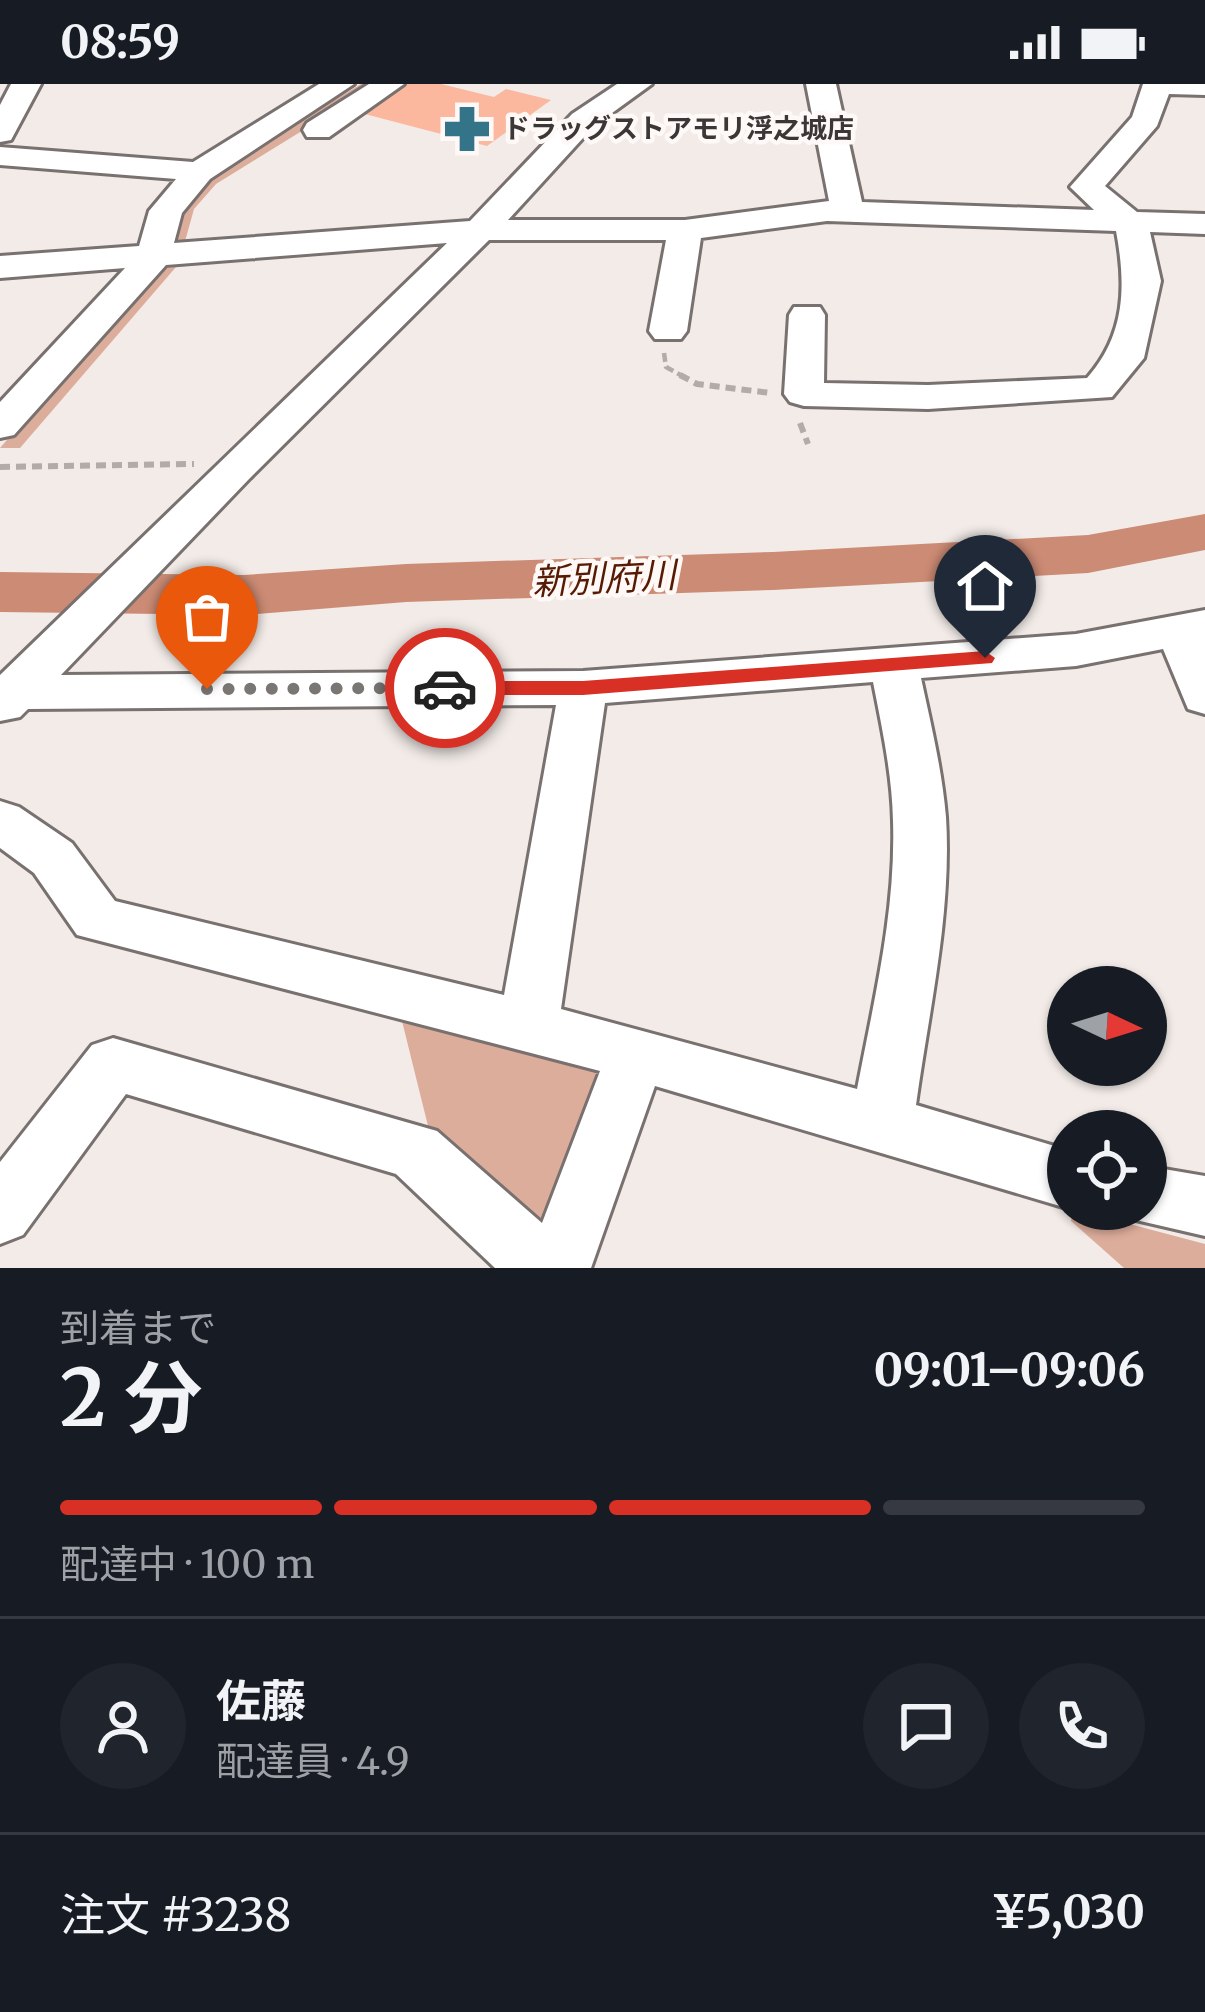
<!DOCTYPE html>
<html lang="ja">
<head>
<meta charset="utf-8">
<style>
  :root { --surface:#171b24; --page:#20242c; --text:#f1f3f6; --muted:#9ea1a6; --line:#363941; --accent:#d93025 }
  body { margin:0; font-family:Merriweather,"Noto Sans JP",serif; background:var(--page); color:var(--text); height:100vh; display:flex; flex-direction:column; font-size:45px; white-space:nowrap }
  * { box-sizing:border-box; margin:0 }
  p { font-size:39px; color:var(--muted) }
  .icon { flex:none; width:66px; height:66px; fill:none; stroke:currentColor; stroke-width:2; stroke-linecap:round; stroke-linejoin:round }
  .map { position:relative; height:1184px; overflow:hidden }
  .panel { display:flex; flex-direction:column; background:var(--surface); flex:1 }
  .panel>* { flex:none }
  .needle { width:78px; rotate:94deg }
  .fabs { position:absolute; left:1047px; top:882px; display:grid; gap:24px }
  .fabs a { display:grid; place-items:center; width:120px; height:120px; border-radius:50%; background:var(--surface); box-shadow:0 3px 9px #0004; font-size:60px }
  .pin { position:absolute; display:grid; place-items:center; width:102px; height:102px; color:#fff; margin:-123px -51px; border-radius:50% 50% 50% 0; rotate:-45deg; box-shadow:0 0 12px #0007 }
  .pin .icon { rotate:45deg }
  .courier { position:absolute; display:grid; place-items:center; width:120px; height:120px; margin:-60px; border:9px solid #d93025; border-radius:50%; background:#fff; color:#222; box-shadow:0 3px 15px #0007 }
  .head em { font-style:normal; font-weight:700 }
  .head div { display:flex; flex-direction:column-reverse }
  .head { display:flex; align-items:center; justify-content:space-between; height:204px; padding:0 60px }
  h1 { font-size:78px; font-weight:700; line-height:90px }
  .bar { display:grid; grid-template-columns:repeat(4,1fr); gap:18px 12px; align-content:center; height:144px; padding:0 60px }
  .bar i { height:15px; border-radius:9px; background:var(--line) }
  .bar .on { background:var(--accent) }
  .bar p { grid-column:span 4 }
  .line { display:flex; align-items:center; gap:30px; padding:0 60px; border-top:3px solid var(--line) }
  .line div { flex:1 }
  .round { display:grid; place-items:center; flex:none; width:126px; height:126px; border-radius:63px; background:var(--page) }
  .status { display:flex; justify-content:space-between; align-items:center; height:84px; padding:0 60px; background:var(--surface); direction:ltr }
  .status svg { height:33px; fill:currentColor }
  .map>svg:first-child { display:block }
  .green { fill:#ddad9b }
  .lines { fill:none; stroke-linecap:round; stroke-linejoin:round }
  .river { fill:#cc8b74; fill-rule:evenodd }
  .building { fill:#fcb79f }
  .minor-casing { stroke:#78716f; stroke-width:6 }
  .path-far1 { stroke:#b1aca9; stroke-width:4.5; stroke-dasharray:9 4.5; stroke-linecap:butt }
  .path { stroke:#b1aca9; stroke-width:6; stroke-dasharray:10 6; stroke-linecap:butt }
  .minor { fill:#fff; fill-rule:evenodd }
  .route { fill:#d93025 }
  .done { stroke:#7a7674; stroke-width:12; stroke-dasharray:0 21.6 }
  .labels { text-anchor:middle; stroke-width:9; stroke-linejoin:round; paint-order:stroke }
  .far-poi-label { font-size:27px; font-weight:bold; fill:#3a3736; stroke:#fef8f6; text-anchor:start }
  .water-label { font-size:36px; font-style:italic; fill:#561b03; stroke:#fef8f6 }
</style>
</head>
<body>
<div class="status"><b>08:59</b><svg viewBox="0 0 49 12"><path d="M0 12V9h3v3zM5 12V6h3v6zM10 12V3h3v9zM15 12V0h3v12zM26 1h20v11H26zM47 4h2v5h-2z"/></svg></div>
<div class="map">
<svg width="1205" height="1184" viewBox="0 0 1205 1184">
  <rect width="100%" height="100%" fill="#f2ebe8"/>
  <!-- green -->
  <path class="green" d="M361,0H378L216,100L194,125L184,161L165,162L177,126L203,95Z
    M176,183L20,364H0L154,185Z
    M400,929L609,986L547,1145L430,1050Z
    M1073,1125L1205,1160V1184H1124L1071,1137Z"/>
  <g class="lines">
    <!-- river -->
    <path class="river" d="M1205,430V466L1088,489L773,506L406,518L244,531L0,528V488L244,491L406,480L773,468L1088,451Z"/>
  </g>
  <!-- building -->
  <path class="building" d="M406,0H441L494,13L506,5L551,16L487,62L361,29Z"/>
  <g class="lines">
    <defs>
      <path id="minor" d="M11,0H41L11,56L0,58V21Z
        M319,0H354L210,95L182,129L174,159L470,137L572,30L617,0H652L594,42L508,136H685L829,117L806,0H836L862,118L1094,126L1070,103L1132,33L1143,0H1205V11L1169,10L1157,42L1105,102L1137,128L1205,130V150L1150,148L1161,197L1144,274L1112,313L928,325L804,322L790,318L784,310L789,231L794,223H820L825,231L824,299L928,301L1087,294C1126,250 1126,201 1116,147L827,137L701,154L687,247L681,255H655L649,247L666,156H489L250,394L61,591L583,587L1076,550L1205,526V630L1188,625L1163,565L1076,582L921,594C931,640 942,686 946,733C952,829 929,926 916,1021L1068,1066L1070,1125L655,1002L591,1184H495L396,1090L126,1010L23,1151L0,1160V1078L92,961L113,954L437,1047L542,1139L600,987L77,851L34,789L0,764V717L19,723L72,759L115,817L504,911L556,621L28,625L20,633L0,637V591L447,159L166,181L14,351L0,354V318L125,184L0,194V172L139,162L149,127L176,95L0,81V63L193,78ZM873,598C882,644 892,690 893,737C896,827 874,916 857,1005L561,925L605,619Z
        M369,0H404L329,53H307L303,46L307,39Z
        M1146,1082L1205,1092V1152L1123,1133L1120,1125H1146Z"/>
    </defs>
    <!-- minor casing -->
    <use href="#minor" class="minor-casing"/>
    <!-- path-far1 -->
    <path class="path-far1" d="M664,269L666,283L686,294"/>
    <!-- path -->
    <path class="path" d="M680,291L697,300L771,309
      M800,339L808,360
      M0,383L194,380"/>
    <!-- minor -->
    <use href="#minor" class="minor"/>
  </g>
  <!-- route -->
  <path class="route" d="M985,567L995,574L992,579L583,611H445L436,604L445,597H583Z"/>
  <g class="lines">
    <!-- done -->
    <path class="done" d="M207,605L445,604"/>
  </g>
  <!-- icons -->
  <defs>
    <symbol id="pharmacy-bare" viewBox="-9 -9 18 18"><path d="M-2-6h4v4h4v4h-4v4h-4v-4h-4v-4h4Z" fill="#347488" stroke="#fef8f6" stroke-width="2.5" paint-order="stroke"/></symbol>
  </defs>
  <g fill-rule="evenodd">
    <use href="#pharmacy-bare" x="434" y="12" width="66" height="66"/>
  </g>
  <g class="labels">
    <!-- far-poi labels -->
    <g class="far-poi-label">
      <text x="503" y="54">ドラッグストアモリ浮之城店</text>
    </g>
    <!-- water labels -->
    <g class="water-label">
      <text transform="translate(604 494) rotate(-3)" y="13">新別府川</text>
    </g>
  </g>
</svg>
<div class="fabs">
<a><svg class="needle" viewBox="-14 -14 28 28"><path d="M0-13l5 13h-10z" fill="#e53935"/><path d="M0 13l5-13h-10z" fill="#9ea1a6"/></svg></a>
<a><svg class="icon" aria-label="locate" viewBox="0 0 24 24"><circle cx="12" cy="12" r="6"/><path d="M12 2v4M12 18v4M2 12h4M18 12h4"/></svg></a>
</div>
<div class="pin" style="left:207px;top:605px;background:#ea580c"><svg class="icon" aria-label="bag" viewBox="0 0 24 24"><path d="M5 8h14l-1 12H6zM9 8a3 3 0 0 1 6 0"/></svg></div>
<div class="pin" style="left:985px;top:574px;background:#1f2937"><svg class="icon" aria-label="home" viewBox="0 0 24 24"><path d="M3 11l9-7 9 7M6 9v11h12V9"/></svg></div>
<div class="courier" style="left:445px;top:604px"><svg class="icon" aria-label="car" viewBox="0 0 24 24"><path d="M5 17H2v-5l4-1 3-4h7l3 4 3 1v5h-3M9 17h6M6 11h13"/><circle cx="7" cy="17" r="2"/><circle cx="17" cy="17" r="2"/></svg></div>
</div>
<section class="panel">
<div class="head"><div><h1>2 分</h1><p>到着まで</p></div><em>09:01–09:06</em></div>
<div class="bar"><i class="on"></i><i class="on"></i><i class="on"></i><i></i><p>配達中 · 100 m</p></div>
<div class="line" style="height:216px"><a class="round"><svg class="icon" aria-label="person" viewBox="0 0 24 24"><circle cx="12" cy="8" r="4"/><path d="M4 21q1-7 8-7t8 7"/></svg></a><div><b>佐藤</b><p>配達員 · 4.9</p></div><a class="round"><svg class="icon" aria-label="chat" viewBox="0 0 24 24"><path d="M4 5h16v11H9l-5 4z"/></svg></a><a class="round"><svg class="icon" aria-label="phone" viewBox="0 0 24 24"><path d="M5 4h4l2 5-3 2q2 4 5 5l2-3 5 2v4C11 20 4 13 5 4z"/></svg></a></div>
<div class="line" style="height:156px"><div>注文 #3238</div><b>¥5,030</b></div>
</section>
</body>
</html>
